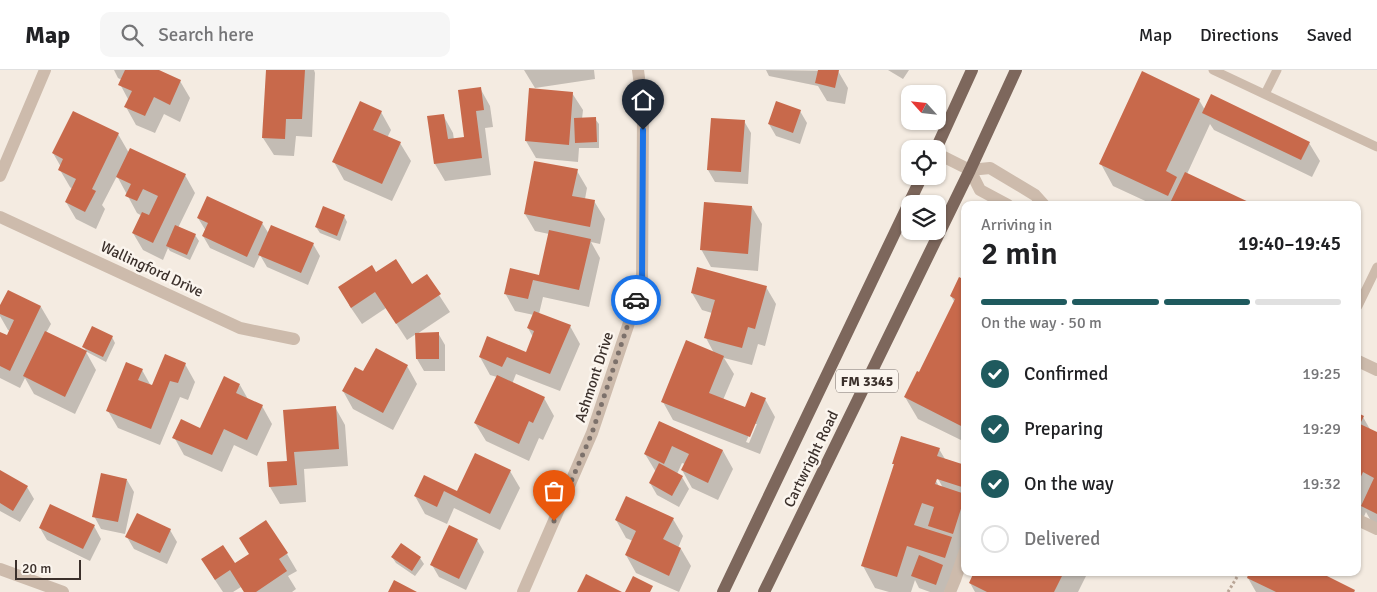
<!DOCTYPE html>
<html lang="en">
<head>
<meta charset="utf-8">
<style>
  :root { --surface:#fff; --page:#f6f6f6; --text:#202124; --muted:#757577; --line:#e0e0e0; --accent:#1f5a5e }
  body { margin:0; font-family:Signika,sans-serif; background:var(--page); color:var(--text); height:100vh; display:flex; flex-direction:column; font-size:19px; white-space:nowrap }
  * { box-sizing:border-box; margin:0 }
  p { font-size:16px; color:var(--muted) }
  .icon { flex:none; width:28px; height:28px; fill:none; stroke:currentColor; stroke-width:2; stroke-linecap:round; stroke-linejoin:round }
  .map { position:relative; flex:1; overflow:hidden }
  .sheet { position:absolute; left:961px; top:131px; width:400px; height:375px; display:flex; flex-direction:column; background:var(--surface); border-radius:10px; box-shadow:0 1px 4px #0004 }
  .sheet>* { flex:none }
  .needle { width:32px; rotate:297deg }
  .tools { position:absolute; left:901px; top:15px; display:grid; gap:10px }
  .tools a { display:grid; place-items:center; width:45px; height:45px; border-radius:10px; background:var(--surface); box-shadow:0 1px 4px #0004; font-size:25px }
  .scale { position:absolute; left:15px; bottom:12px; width:66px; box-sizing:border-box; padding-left:5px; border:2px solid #3b302b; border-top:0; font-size:14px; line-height:18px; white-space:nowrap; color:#3b302b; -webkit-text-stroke:4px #fbf5ee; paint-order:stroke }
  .pin { position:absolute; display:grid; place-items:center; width:42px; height:42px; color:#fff; margin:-51px -21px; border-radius:50% 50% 50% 0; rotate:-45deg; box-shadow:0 0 5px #0007 }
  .pin .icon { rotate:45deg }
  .courier { position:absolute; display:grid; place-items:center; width:50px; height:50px; margin:-25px; border:4px solid #1a73e8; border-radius:50%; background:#fff; color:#222; box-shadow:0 1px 6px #0007 }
  .summary em { font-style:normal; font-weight:600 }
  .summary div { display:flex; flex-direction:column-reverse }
  .summary { display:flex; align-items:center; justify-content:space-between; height:85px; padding:0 20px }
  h1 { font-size:32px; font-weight:600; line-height:38px }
  .bar { display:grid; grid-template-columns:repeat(4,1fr); gap:8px 5px; align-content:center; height:60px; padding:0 20px }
  .bar i { height:6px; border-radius:4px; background:var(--line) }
  .bar .current { background:var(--accent) }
  .bar p { grid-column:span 4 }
  ol { padding:0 20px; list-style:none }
  li { display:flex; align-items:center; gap:15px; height:55px }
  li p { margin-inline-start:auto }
  li .icon { padding:5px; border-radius:50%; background:var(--accent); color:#fff; stroke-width:4 }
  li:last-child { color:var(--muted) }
  li i { width:28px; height:28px; border:2px solid var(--line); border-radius:50% }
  header { display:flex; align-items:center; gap:30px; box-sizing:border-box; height:70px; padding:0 25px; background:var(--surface); border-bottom:1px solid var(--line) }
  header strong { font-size:24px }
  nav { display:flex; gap:28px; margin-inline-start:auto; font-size:18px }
  .search { width:350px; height:45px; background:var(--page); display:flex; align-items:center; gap:12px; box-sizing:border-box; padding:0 18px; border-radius:10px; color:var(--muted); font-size:19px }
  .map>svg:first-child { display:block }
  .shadow { fill:#0003; fill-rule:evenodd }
  .building { fill:#c8694b }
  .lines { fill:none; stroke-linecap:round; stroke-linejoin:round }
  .path { stroke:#b9a596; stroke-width:3; stroke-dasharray:2.5 2.5; stroke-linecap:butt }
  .lane { stroke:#cdbbac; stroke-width:9 }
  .street { stroke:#cdbbac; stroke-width:12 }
  .primary { stroke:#7d675c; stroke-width:12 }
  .done { stroke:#7c716b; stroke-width:5; stroke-dasharray:0 9 }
  .route { stroke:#1a73e8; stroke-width:6 }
  .labels { text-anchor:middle; stroke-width:5; stroke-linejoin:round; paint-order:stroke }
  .shield { fill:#fbf5ee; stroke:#756b66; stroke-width:1 }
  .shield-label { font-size:14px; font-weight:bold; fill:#3b302b }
  .street-label { font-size:15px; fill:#3b302b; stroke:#fbf5ee }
</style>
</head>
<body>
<header>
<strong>Map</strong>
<div class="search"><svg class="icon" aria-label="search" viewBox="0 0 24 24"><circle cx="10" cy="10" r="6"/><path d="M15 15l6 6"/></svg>Search here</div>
<nav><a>Map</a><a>Directions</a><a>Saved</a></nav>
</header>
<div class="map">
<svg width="1377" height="522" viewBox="0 0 1377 522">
  <rect width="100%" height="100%" fill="#f4ebe1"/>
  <!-- shadow -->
  <path class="shadow" d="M114,0H156L180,11L190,28L180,52L164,44L155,63L136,55L126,37L129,31L120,14L122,10L118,8Z
    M267,0H314L315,3L312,67L296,66L294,86L274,85L263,68Z
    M524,0H594L595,9L535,18Z
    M766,0L838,1L848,18L845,34L827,31L818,16L769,6Z
    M888,0H909L903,9Z
    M480,18L490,36L493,57L485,58L491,105L445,111L435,94L429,47L443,45L453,63L454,70L465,68Z
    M572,23L583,40L582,49H595L599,54V78H579L578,92L536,88L526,71Z
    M1212,26L1309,73L1320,91L1312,107L1214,60L1210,54L1187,104L1252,135H1154L1113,116L1101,94L1199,30L1205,40Z
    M800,41L807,53L800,74L776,66L769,54Z
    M381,42L391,60L387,68L400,73L411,91L392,131L344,110L334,92Z
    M744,51L751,63L748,114L715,112L708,100Z
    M118,64L129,83L185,105L195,123L178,158L195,165L199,171L190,190L170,181L168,178L163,190L143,180L133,163L142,146L137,143L117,106L102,135L105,139L96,159L76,149L66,132L72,119L70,117L60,100L61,97L53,83Z
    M577,101L587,118L585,129L594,131L605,149L600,174L591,172L600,188L589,237L543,227L539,244L570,256L580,274L560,321L516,304L512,314L544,328L554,346L543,370L539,368L529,391L486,371L475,353L497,307L490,305L480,287L527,284L533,267L528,258L534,245L515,241L505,223L540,206L549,164L535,161L525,144Z
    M752,137L762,154L758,201L711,197L701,179Z
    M344,146L347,152L340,171L320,163L316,157Z
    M198,148L262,153L269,164L313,174L320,186L308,215L267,197L260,185L254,198L210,178L203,166L206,161Z
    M376,203L439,225L450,242L417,264L438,263L445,275V301H424L417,289L416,264L407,270L386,238L362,254L349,235Z
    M965,211V372L918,349L905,327L919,303L955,233L951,226Z
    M766,217L776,234L765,276L758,274L752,295L724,288L734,304L723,330L746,338L765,329L775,347L760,384L673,350L663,332L714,283L706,268L712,243L702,240L692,223ZM754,354H757L749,373L746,372Z
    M41,237L51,254L46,263L86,282L96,300L75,344L34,324L25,308L20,318L0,308V263L7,267L10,261L8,260L0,246V238Z
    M112,267L115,273L106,292L87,282L83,276Z
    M185,294L195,312L188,330L180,327L160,375L118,358L108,341L142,300L151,316Z
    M407,296L417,314L393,360L353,339L343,321L363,303Z
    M240,315L249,331L262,336L272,354L257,386L234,375L222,402L184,385L174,367L200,360Z
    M335,337L345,355L348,396L304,399L306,432L280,434L270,417L288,392L285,341Z
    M1358,344L1363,347L1371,361L1377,364V459L1375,458L1366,442L1362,451L1358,449Z
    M660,352L723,381L733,399L718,430L692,418L682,400L685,394L682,393L677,404L682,407L689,419L679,437L657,425L650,413L656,402L645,384Z
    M939,379L945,389L965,396V485L944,522H930L919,518L915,510L911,522H889L875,518L863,496L895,396L893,393ZM935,403L943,418H940L932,404Z
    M510,401L520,418L500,460L454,438L447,454L425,444L415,426L424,407L457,423Z
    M0,402L27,417L34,429L20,452L0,441Z
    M127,410L134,422L125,464L101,459L94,446Z
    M673,449L683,466L678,478L681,479L691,496L679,522L636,503L626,485L633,471L626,468L616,450Z
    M94,456L101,469L90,491L47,470L40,458Z
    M170,460L177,472L167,494L134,479L127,467Z
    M477,470L484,482L466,520L439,507L432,495Z
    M287,484L297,501L288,506L296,519L292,522H244L241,517L233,522H223L213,507L234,495Z
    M392,487L420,488L424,494L415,506L396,493Z
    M975,502H1088L1078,522H975L970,513Z
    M1248,508L1354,521L1355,522H1256Z"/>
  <!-- building -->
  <path class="building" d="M125,0H159L181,10L170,35L154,27L145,46L124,37L132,21L118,15Z
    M266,0H305L302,49H286L285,69L262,68Z
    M818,0H839L835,18L815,13Z
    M1142,1L1200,29L1166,101L1177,107L1168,126L1099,94Z
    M481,17L484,40L476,41L482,88L434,94L427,46L444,44L448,69L464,67L458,20Z
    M529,18L573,22L569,75L525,71Z
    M1211,24L1310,72L1301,90L1202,43Z
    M360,31L382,41L373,60L401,72L382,114L332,92Z
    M776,31L801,40L793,63L768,54Z
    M73,41L119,63L92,119L96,121L85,142L65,132L76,109L58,100L63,89L52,83Z
    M596,47L597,72L575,73L574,48Z
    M711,48L745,50L741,102L707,100Z
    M130,78L186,104L153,173L132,163L142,142L149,145L158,126L143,119L137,131L125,126L131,114L116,107Z
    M534,91L578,99L572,126L595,130L590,157L524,144Z
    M1185,102L1255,135H1169Z
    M207,126L263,152L247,187L202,166L208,153L197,148Z
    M704,132L752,136L748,184L700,180Z
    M323,136L345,145L337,166L315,157Z
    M175,155L196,164L187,185L166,176Z
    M271,155L314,173L301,203L258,185Z
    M549,160L591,169L579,220L533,210L528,229L504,224L510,198L539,205Z
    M396,189L412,214L427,204L441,224L396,254L375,222L351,238L338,217L372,195L376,202Z
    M697,197L767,216L755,259L748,257L742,278L704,268L715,230L691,223Z
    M959,207L965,210V358L904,327L917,301L919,302L955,229L950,226Z
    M8,220L41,236L10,301L0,296V262L7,265L14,250L0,244V235Z
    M534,241L571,255L550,304L507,287L502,297L479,287L487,266L526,282L534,261L527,258Z
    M92,256L113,266L103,287L82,277Z
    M45,261L87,281L65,327L23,306Z
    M439,262V289H416L415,263Z
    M686,270L724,286L709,323L745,337L751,322L766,328L750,367L661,332Z
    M376,278L408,295L383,343L342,321L355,297L363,301Z
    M165,284L186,293L178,313L170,311L151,359L106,341L126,292L143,299L138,310L152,315Z
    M497,305L545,327L533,353L529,351L519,374L474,353Z
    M224,306L240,314L236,323L263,335L247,370L224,359L212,385L172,368L181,349L200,358Z
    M336,336L339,379L294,382L297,415L269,417L267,392L287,391L283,340Z
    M1358,343L1364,346L1360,354L1377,362V444L1361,436L1374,408L1363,402L1358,413Z
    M659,351L723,380L708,413L681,400L689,384L672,376L664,394L644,384Z
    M901,366L940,378L937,386L965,395V418L937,409L935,414L965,424V426L953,464L928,456L934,437L922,433L914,455L952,467L945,488L907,476L897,507L861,496L894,394H892Z
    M475,383L511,400L490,444L444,421L437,437L414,426L424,405L457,421Z
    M659,393L683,406L672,426L649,413Z
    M0,400L28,416L13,441L0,433Z
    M101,403L127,409L118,452L92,447Z
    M626,426L674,448L663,469L681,478L669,506L625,485L636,461L615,450Z
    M50,434L95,455L83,479L39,458Z
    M137,443L171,459L160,483L125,467Z
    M266,450L288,483L279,489L287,501L256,522H244L230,500L215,510L201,489L223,475L235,493L249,484L239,468Z
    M449,455L478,469L459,509L430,495Z
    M401,473L421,487L412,501L391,487Z
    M919,485L943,495L936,515L911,506Z
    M974,502H1064L1054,522H987L969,513Z
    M1249,502H1319L1355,520L1354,522H1276L1247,508Z
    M586,504L622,522H577Z
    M633,506L653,516L650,522H625Z
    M394,510L417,522H388Z"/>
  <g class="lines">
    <!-- path -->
    <path class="path" d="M1228,522L1240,502"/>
    <!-- lane -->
    <path class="lane" d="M1213,0L1377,77
      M1265,24L1277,0
      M1358,236L1377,197"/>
    <!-- street -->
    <path class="street" d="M938,84L970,100L990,98L1035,125L1044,135
      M970,100L980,120L1008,135
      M0,106L45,0
      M0,147L240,258L294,269
      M1358,291L1377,300
      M1358,450L1377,459
      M0,499L63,522
      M523,522L592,363L642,214L643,40L638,0
      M950,522L955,510L965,481"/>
    <!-- primary -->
    <path class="primary" d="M936,79L972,0
      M723,522L922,106
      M764,522L970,100L1016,0"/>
  </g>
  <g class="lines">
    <!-- done -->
    <path class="done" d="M554,451L592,363L636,230"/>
    <!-- route -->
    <path class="route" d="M636,230L642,214L643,60"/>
  </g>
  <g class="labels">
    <!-- shield labels -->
    <rect class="shield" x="836" y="299.5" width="62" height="23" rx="4"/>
    <g class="shield-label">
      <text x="867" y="316">FM 3345</text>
    </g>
    <!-- street labels -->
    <g class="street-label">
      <text transform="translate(152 199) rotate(25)" y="5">Wallingford Drive</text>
      <text transform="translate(594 307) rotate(-72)" y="5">Ashmont Drive</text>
      <text transform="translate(811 389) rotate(-64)" y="5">Cartwright Road</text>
    </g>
  </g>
</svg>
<div class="tools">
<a><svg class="needle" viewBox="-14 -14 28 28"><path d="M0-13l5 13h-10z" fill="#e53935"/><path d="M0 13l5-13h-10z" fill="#757577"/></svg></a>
<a><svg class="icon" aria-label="locate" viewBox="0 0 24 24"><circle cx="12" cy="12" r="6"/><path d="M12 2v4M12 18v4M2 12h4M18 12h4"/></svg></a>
<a><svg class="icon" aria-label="layers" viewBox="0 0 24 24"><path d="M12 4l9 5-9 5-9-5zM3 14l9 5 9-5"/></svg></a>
</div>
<div class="scale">20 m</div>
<div class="pin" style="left:554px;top:451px;background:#ea580c"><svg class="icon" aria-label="bag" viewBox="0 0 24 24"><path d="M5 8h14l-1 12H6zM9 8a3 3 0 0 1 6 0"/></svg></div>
<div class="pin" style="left:643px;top:60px;background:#1f2937"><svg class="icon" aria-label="home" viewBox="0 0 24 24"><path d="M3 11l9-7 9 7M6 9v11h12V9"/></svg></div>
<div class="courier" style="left:636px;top:230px"><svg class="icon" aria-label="car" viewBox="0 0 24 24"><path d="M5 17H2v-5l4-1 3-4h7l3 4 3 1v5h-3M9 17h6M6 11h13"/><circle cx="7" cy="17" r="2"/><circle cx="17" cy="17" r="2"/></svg></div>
<section class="sheet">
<div class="summary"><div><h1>2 min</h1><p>Arriving in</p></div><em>19:40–19:45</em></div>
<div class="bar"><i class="current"></i><i class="current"></i><i class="current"></i><i></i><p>On the way · 50 m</p></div>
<ol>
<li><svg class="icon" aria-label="check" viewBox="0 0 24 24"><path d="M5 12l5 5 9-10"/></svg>Confirmed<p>19:25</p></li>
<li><svg class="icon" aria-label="check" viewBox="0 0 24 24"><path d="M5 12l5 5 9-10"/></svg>Preparing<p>19:29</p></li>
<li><svg class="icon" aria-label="check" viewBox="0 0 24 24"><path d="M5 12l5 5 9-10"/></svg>On the way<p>19:32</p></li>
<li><i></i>Delivered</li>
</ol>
</section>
</div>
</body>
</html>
